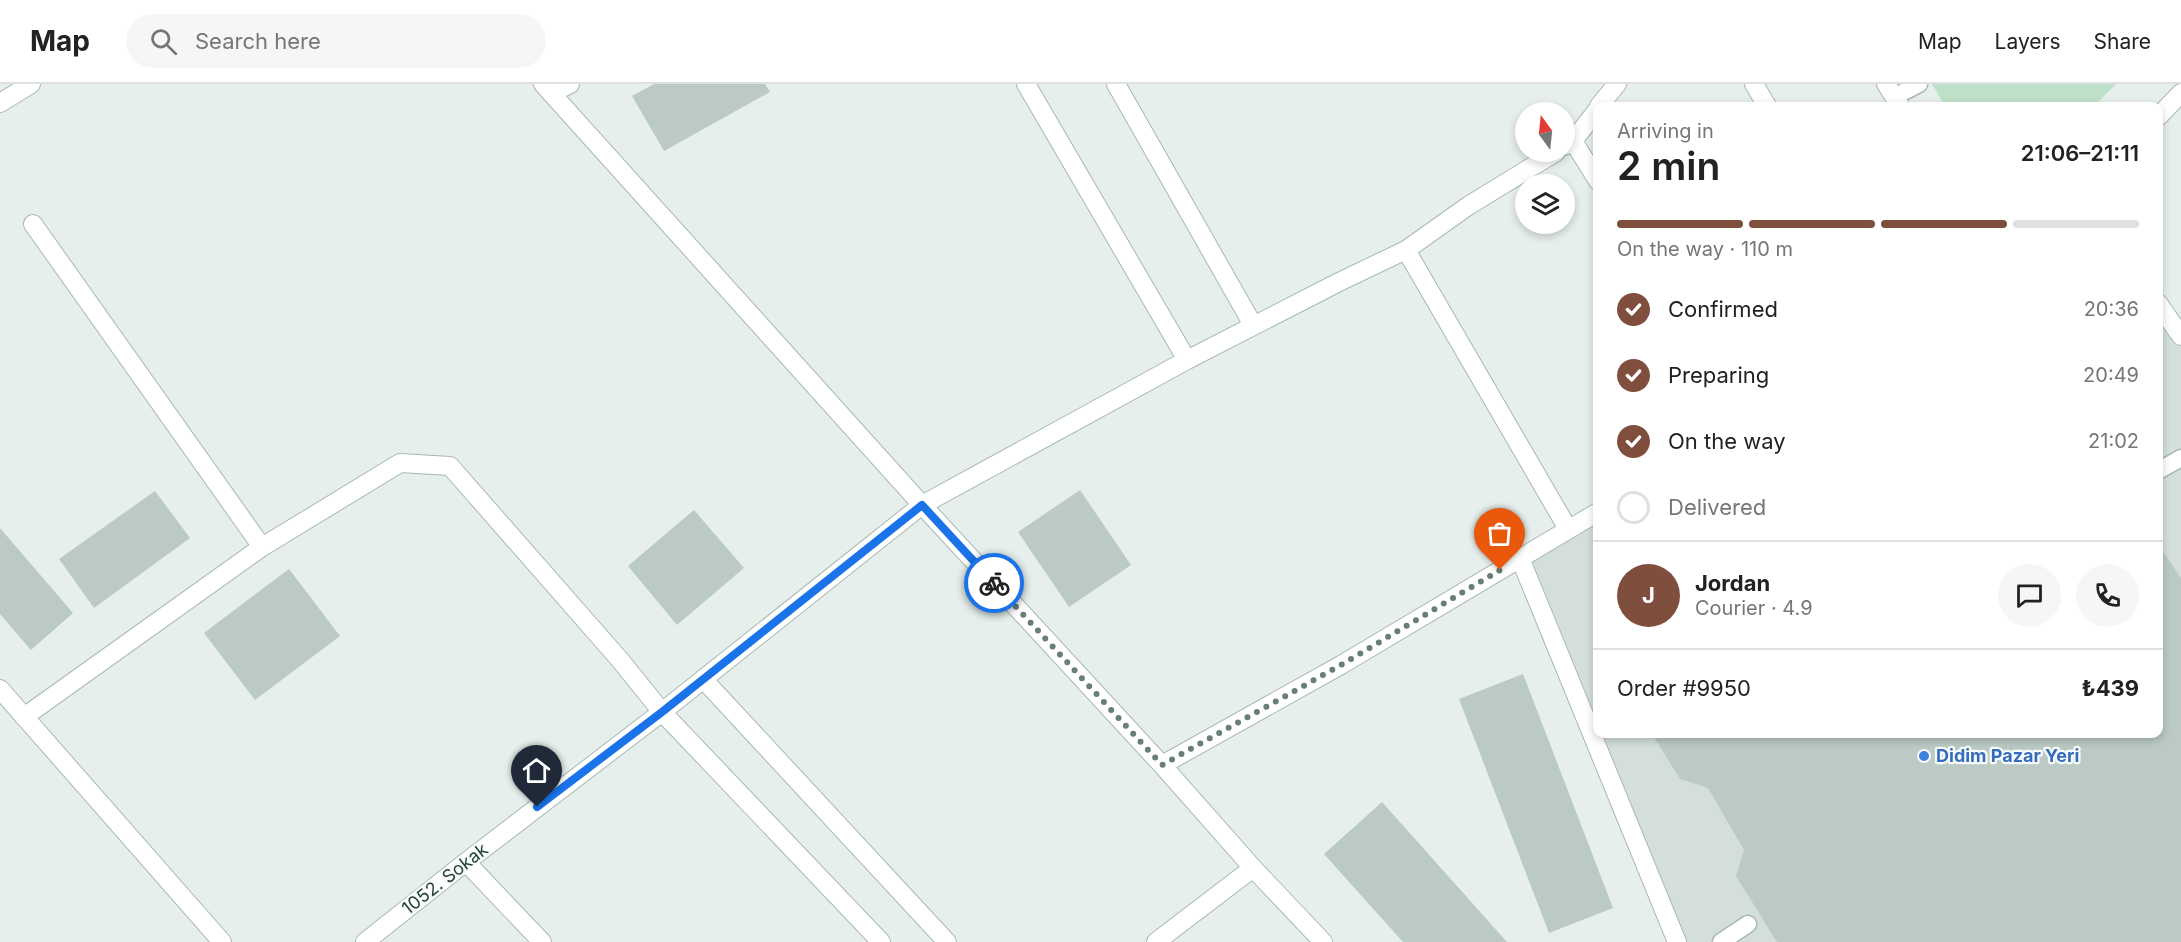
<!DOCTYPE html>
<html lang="en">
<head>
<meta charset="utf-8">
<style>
  :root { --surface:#fff; --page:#f6f6f6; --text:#222; --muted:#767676; --line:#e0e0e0; --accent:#804e3d }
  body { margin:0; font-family:Inter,sans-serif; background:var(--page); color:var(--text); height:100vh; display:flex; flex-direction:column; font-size:22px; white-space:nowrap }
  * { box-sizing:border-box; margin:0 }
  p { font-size:20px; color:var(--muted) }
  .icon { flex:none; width:33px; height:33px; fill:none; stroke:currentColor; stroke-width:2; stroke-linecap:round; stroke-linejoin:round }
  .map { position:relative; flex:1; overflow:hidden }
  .side { position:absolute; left:1593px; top:18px; width:570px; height:636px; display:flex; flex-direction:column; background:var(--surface); border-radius:12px; box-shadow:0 3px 9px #0003 }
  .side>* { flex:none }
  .needle { width:39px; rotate:345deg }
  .buttons { position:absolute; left:1515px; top:18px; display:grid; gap:12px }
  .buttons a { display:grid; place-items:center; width:60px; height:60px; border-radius:50%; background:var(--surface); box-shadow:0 3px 9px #0003; font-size:30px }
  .pin { position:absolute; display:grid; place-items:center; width:51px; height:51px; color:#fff; margin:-62px -26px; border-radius:50% 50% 50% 0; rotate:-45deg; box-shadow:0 0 6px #0007 }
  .pin .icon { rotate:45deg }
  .courier { position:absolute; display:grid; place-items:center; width:60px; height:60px; margin:-30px; border:4px solid #1a73e8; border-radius:50%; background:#fff; color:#222; box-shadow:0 2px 8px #0007 }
  .overview em { font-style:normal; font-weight:600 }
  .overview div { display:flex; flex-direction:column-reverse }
  .overview { display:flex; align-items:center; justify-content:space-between; height:102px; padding:0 24px }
  h1 { font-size:39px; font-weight:600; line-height:45px }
  .bar { display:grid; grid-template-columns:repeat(4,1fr); gap:9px 6px; align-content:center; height:72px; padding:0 24px }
  .bar i { height:8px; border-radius:4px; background:var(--line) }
  .bar .active { background:var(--accent) }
  .bar p { grid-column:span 4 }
  .line { display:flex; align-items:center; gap:15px; padding:0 24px; border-top:2px solid var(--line) }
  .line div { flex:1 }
  .round { display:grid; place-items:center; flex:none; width:63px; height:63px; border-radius:32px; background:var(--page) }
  ol { padding:0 24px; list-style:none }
  li { display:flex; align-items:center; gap:18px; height:66px }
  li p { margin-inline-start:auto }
  li .icon { padding:6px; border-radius:50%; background:var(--accent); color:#fff; stroke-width:4 }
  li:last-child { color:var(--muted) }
  li i { width:33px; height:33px; border:3px solid var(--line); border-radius:50% }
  header { display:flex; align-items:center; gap:36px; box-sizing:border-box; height:84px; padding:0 30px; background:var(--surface); border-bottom:2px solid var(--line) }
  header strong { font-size:28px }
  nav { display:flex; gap:33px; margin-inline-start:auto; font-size:21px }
  .search { width:420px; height:54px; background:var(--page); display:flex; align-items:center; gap:15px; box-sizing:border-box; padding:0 21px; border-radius:33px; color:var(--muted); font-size:22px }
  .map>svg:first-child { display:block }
  .built { fill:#d4dfda }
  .green { fill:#bfe0c8 }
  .building { fill:#bbcac4 }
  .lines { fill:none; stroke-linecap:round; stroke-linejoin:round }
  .lane-casing { stroke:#a8b8b2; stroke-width:19 }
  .street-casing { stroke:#a8b8b2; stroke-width:20 }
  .lane { stroke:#fff; stroke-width:16 }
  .street { stroke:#fff; stroke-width:18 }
  .done { stroke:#687f78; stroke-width:6; stroke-dasharray:0 10.8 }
  .route { stroke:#1a73e8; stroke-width:8 }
  .shop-dot { fill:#3f7fe0; stroke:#f7fbf9; stroke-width:2 }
  .labels { text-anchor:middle; stroke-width:4.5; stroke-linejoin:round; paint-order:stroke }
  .shop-label { font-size:18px; font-weight:bold; fill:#366cbe; stroke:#f7fbf9; text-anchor:start }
  .street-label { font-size:18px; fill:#24423a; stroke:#f7fbf9 }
</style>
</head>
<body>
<header>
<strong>Map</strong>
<div class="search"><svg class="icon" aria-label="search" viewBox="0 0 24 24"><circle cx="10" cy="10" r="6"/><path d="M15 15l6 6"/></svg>Search here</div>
<nav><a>Map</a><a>Layers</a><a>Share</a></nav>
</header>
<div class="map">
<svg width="2181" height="858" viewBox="0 0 2181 858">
  <rect width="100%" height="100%" fill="#e6efeb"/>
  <!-- built -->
  <path class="built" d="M2159,219L2181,252V858H1677L1520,474L1597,428L1598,650H2158Z"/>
  <!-- green -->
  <path class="green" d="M1932,0H2116L2094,22H1945Z"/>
  <!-- building -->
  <path class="building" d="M654,0H765L770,8L664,67L632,12Z
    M1080,406L1131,481L1069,523L1018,448Z
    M155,407L190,454L94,524L59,475Z
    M694,426L744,484L677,541L628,482Z
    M0,444L73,529L31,566L0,530Z
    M2158,460L2181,494V858H1777L1736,792L1744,766L1708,704L1680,695L1652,650H2158Z
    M289,485L340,552L255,616L204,549Z
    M1523,590L1613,824L1549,849L1459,615Z
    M1382,718L1507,858H1403L1324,770Z"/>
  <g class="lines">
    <defs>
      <path id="lane" d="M1894,13L1919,0
        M2158,387L2181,374
        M1721,858L1748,840"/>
      <path id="street" d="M543,0L922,421L1162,681L1253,784L1323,858
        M1026,0L1187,276
        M1116,0L1253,241
        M1754,0L1767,22
        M1886,0L1900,22
        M552,9L570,0
        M0,19L31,0
        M1599,22L1617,0
        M2158,33L2181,9
        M1573,57L1598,97
        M1564,62L1573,57L1598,25
        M33,140L262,463
        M1406,166L1568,445
        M2158,219L2181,252
        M1520,474L1677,858
        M703,595L947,858
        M0,605L222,858
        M24,633L262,463L400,379L450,382L620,576L662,628L881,858
        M1162,681L1341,581L1598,428
        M466,778L542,858
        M365,858L466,778L662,628L922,421L1187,276L1339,198L1406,166L1468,122L1556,68
        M1156,858L1253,784"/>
    </defs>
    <!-- lane casing -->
    <use href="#lane" class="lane-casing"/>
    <!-- street casing -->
    <use href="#street" class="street-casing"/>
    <!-- lane -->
    <use href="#lane" class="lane"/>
    <!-- street -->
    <use href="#street" class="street"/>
  </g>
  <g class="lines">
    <!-- done -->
    <path class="done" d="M994,499L1162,681L1341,581L1500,486"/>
    <!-- route -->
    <path class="route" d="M537,723L662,628L922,421L994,499"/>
  </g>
  <!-- markers -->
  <circle class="shop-dot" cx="1924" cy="672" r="6"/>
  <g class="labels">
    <!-- shop labels -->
    <g class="shop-label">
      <text x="1936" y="678">Didim Pazar Yeri</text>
    </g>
    <!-- street labels -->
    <g class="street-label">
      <text transform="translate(445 795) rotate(-38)" y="6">1052. Sokak</text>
    </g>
  </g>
</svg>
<div class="buttons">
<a><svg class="needle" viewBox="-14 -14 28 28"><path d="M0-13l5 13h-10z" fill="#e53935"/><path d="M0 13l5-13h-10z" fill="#767676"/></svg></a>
<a><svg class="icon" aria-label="layers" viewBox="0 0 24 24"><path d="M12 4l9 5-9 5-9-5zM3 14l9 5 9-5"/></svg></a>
</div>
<div class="pin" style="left:1500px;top:486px;background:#ea580c"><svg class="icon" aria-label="bag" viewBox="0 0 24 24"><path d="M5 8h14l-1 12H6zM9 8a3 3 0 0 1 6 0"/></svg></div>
<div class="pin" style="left:537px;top:723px;background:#1f2937"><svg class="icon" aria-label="home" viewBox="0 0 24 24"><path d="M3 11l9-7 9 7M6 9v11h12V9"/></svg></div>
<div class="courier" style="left:994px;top:499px"><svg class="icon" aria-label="bike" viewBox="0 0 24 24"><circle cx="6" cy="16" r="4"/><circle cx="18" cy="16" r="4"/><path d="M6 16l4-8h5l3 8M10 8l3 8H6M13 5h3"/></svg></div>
<section class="side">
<div class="overview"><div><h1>2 min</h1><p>Arriving in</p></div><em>21:06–21:11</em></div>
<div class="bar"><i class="active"></i><i class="active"></i><i class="active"></i><i></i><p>On the way · 110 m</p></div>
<ol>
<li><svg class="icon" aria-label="check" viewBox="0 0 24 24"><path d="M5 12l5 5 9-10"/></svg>Confirmed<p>20:36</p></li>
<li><svg class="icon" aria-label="check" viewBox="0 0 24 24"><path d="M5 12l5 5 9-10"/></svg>Preparing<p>20:49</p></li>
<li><svg class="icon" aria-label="check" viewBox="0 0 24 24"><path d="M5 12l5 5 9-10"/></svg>On the way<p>21:02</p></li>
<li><i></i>Delivered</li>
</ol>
<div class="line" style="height:108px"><b class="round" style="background:var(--accent);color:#fff">J</b><div><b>Jordan</b><p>Courier · 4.9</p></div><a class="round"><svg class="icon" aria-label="chat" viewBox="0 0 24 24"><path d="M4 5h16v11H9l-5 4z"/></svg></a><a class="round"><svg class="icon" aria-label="phone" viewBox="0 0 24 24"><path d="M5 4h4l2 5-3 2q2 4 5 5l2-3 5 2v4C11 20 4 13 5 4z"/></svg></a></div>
<div class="line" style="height:78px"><div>Order #9950</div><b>₺439</b></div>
</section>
</div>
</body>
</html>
